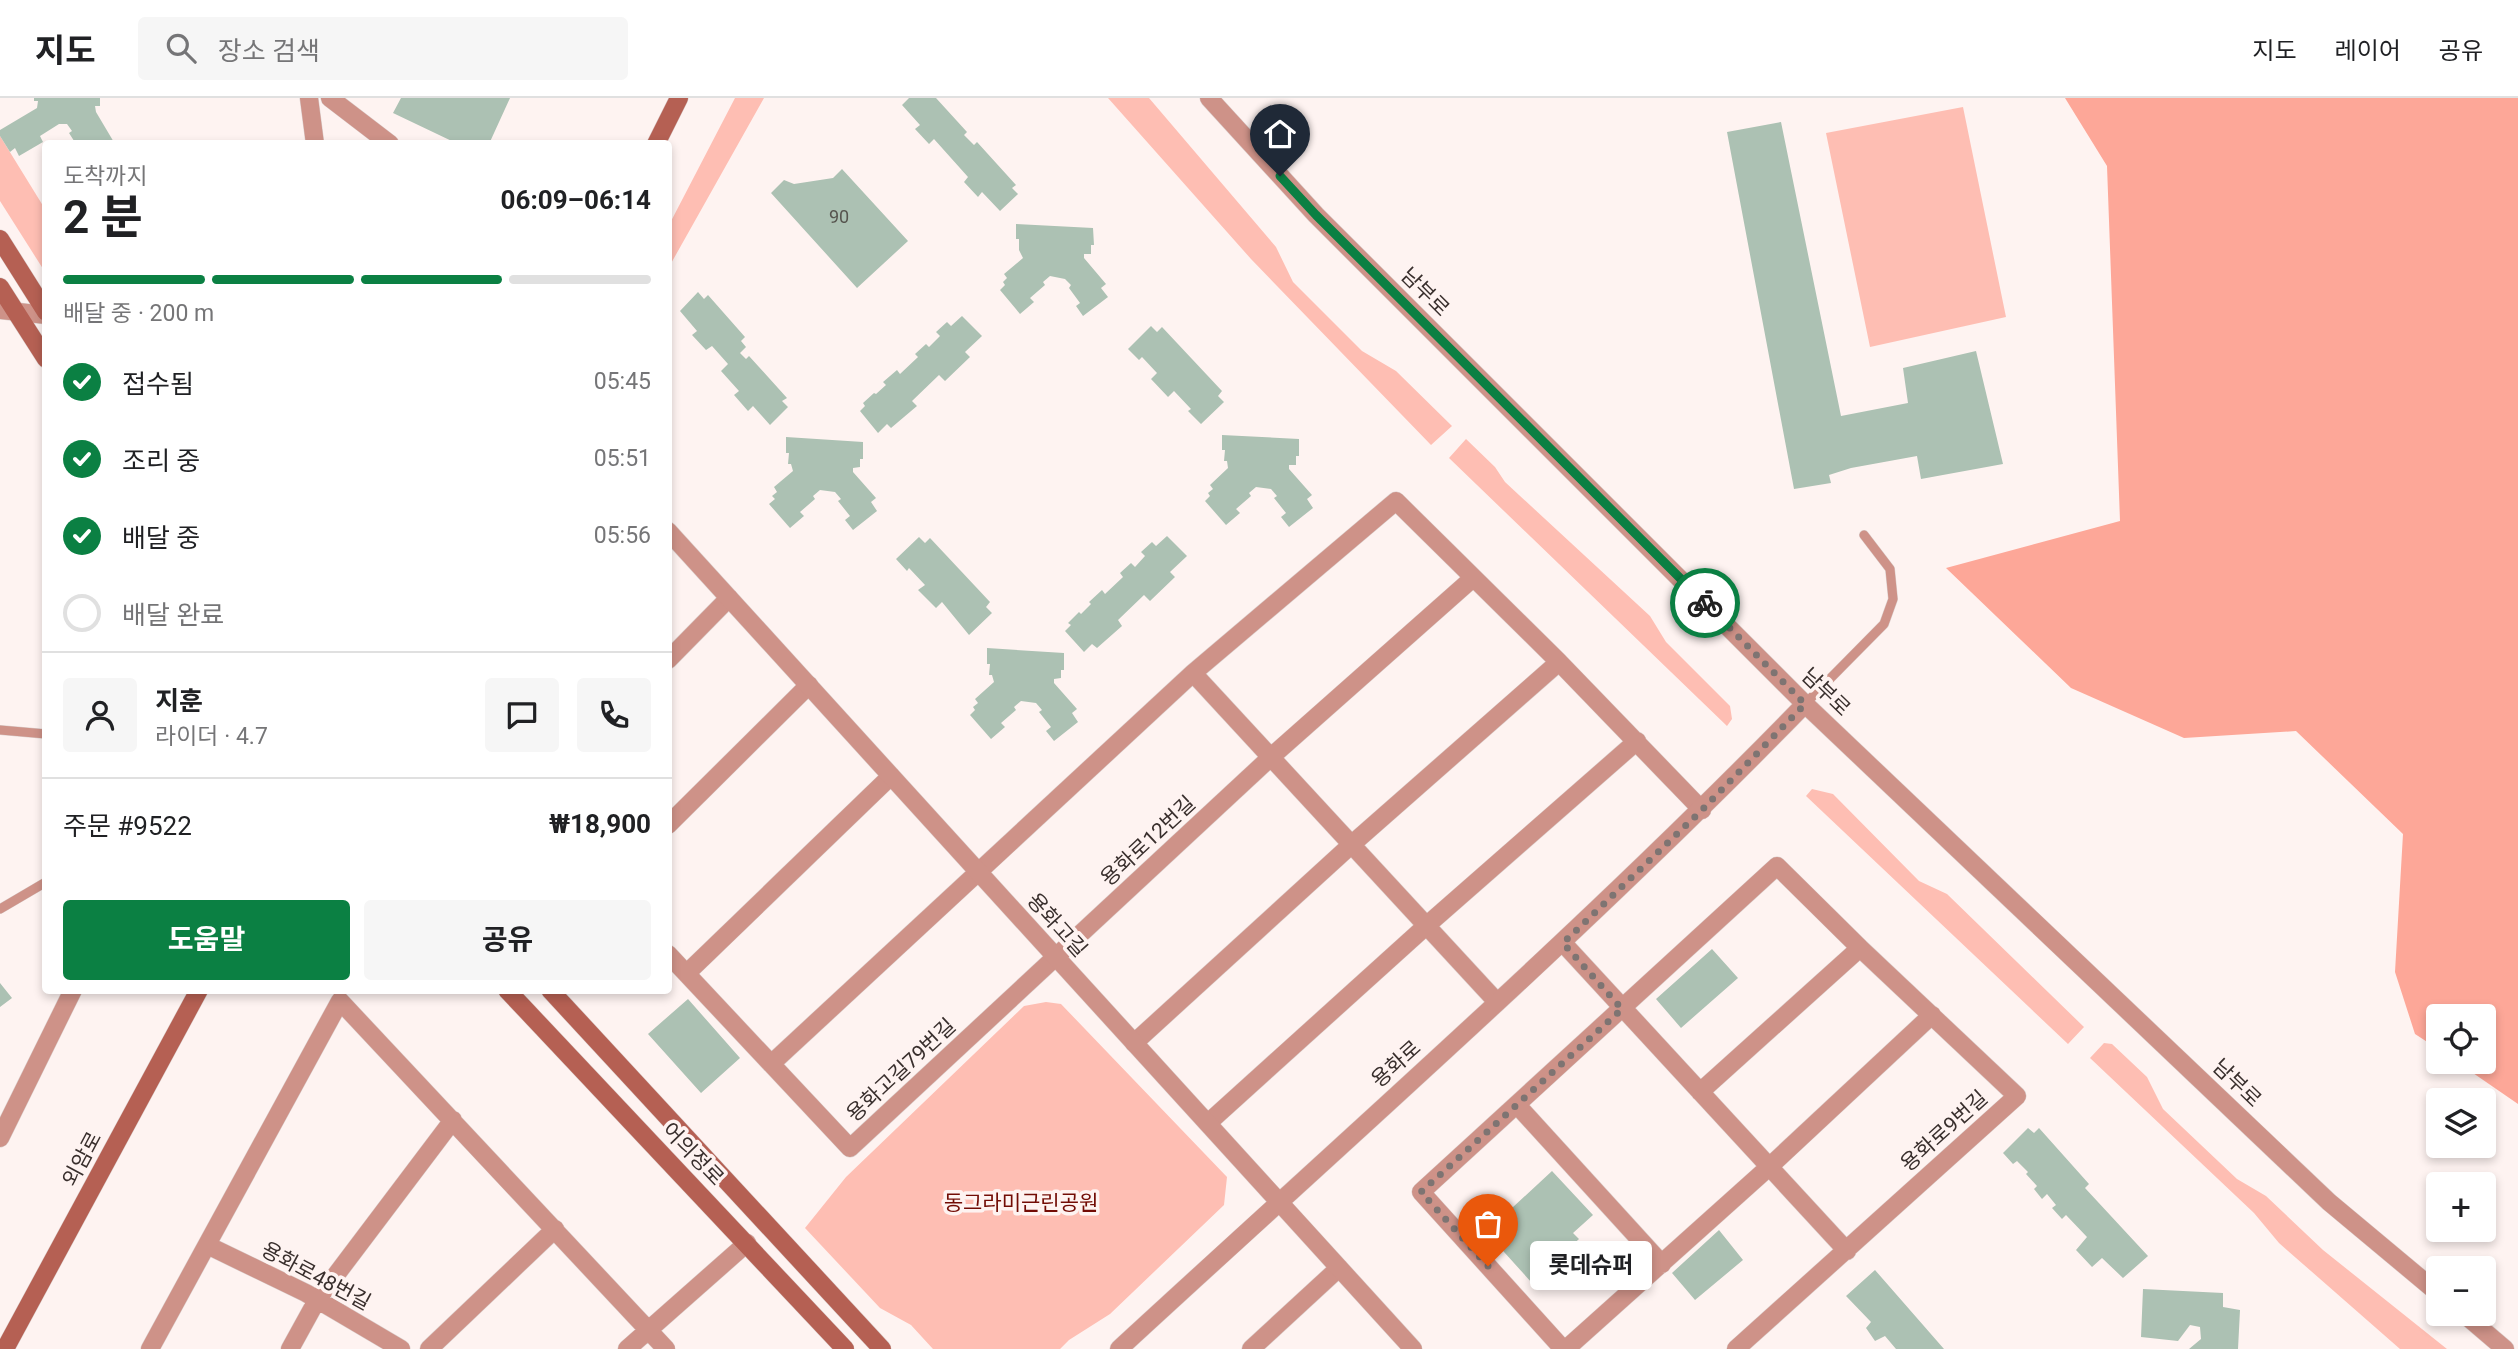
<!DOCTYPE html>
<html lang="ko">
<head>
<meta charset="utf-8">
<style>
  :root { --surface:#fff; --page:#f6f6f6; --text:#202124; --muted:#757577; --line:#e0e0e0; --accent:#0b8043 }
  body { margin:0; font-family:Roboto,"Noto Sans KR",sans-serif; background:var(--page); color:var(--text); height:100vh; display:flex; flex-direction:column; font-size:26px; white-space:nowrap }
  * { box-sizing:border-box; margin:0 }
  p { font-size:23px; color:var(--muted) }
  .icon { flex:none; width:38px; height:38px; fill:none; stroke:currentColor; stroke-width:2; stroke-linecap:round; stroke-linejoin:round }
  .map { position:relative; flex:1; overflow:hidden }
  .drawer { position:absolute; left:42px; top:42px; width:630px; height:854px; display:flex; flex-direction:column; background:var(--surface); border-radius:7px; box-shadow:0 4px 10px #0003 }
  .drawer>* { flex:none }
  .controls { position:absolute; left:2426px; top:906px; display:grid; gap:14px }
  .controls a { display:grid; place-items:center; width:70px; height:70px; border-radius:7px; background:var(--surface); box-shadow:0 4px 10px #0003; font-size:35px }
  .pin { position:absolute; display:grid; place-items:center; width:60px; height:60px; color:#fff; margin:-72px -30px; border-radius:50% 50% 50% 0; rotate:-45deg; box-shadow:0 0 7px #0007 }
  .pin .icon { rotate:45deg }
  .courier { position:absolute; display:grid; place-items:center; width:70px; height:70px; margin:-35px; border:5px solid #0b8043; border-radius:50%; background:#fff; color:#222; box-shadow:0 2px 9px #0007 }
  .bubble { position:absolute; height:49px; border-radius:7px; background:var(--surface); box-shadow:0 4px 10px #0003; font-size:23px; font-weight:700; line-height:49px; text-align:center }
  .head em { font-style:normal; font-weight:700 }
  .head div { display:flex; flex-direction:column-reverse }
  .head { display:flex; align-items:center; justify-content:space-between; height:119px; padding:0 21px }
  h1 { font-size:46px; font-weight:700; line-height:52px }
  .bar { display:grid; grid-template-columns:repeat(4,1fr); gap:10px 7px; align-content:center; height:84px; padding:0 21px }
  .bar i { height:9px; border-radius:5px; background:var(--line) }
  .bar .on { background:var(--accent) }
  .bar p { grid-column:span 4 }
  .line { display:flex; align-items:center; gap:18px; padding:0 21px; border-top:2px solid var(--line) }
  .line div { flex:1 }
  .round { display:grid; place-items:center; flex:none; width:74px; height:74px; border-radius:7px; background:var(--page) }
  ol { padding:0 21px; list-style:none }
  li { display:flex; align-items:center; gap:21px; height:77px }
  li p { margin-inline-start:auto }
  li .icon { padding:7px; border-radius:50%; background:var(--accent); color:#fff; stroke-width:4 }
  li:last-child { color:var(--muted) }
  li i { width:38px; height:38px; border:4px solid var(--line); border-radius:50% }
  .cta { display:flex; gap:14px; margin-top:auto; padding:14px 21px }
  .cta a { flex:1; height:80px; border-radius:7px; background:var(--accent); color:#fff; font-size:28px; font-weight:700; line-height:80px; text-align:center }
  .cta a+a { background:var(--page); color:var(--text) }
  header { display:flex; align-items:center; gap:42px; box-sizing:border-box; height:98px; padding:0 35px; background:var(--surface); border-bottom:2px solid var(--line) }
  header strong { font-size:33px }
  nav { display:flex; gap:38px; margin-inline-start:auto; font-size:24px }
  .search { width:490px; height:63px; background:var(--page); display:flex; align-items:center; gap:18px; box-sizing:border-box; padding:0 24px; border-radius:7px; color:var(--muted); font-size:26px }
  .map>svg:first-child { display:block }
  .green { fill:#febeb3 }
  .forest { fill:#fda798 }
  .building { fill:#acc1b3 }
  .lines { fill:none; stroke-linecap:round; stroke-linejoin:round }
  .service-casing { stroke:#dbd0ce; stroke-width:10 }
  .minor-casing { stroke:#dbd0ce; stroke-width:19 }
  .tertiary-casing { stroke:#dbd0ce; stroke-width:19 }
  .secondary-casing { stroke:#dbd0ce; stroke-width:19 }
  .service { stroke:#ce9288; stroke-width:9 }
  .minor { stroke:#ce9288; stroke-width:18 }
  .tertiary { stroke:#ce9288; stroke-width:18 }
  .secondary { stroke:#b56053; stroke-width:18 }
  .done { stroke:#7e7472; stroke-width:7; stroke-dasharray:0 12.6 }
  .route { stroke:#0b8043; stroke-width:9 }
  .labels { text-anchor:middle; stroke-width:7; stroke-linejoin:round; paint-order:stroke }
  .number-label { font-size:18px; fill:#56544e }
  .street-label { font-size:21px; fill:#392f2d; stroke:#fef3f1 }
  .park-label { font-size:21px; fill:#720c05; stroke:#fef3f1 }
</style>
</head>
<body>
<header>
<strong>지도</strong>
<div class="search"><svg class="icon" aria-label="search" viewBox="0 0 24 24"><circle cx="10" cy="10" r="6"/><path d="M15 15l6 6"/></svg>장소 검색</div>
<nav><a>지도</a><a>레이어</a><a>공유</a></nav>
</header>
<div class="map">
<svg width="2518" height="1251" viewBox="0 0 2518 1251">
  <rect width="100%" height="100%" fill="#fef3f1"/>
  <!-- green -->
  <path class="green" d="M735,0H764L669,169V127Z
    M1108,0H1149L1276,149L1293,184L1362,253L1396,273L1452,328L1431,347L1251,161Z
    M1963,9L2006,219L1870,249L1826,35Z
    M0,38L45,111V174L0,103Z
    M1466,341L1495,369L1505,384L1650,518L1666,544L1730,608L1732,621L1727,628L1449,360Z
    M1812,691L1833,696L1919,783L1947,796L2084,929L2068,946L1806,698Z
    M1046,904L1061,906L1227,1079L1224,1107L1110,1216L1069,1242L1060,1251H933L911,1227L880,1210L805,1130L846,1079L1024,908Z
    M2104,945L2112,946L2147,979L2163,1011L2237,1081L2266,1098L2323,1152L2447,1251H2400L2279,1145L2254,1115L2090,960Z"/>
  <!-- forest -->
  <path class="forest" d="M2065,0H2518V1006L2457,964H2483V919H2438V951L2415,936L2395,874L2403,736L2296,633L2184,640L2071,590L1946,470L2120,423L2107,68Z"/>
  <!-- building -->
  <path class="building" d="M34,0H100V8H95L96,14L115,46H76L69,35L72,33L67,26H59L40,38L43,44L19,58L15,50L10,54L0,38V32L37,10L38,3H34Z
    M401,0H510L489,46H458L393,15Z
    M909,0H936L967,34L964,37L974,47L977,44L1016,87L1012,90L1018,96L1000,113L982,94L978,99L964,84L968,79L934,41L929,46L915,31L920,27L902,7Z
    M1781,24L1841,318L1908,305L1903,270L1976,253L2003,366L1921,381L1917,358L1851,370L1829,377L1831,385L1794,391L1727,34Z
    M842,71L908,143L857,190L771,95L784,82L794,86L833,80Z
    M1016,126L1093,130L1094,147H1091V156H1084V160L1106,186L1101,190L1108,199L1083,218L1076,208L1080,205L1069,190L1071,187L1065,181L1050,178L1043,184L1045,187L1030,200L1034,204L1020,216L1000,192L1005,187L1003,184L1007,180L1004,176L1023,160L1019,152V141H1016Z
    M698,194L704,201L708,197L745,239L741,243L746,249L740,255L746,261L749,258L787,300L782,303L788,309L770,327L753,308L748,313L734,297L739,293L721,273L728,266L712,248L706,252L692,237L697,233L680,213Z
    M962,218L982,238L965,254L970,259L945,283L939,277L912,303L917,308L891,330L887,326L878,335L860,313L865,308L863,305L874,295L876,296L886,287L883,284L897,272L900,276L918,259L915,256L926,246L929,249L940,238L936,234L947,224L951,228Z
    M1151,228L1157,234L1162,229L1222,293L1218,298L1224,304L1201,326L1188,313L1191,311L1174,293L1168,299L1151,281L1157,275L1142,259L1139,262L1128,251Z
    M1222,337L1299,341V358H1296V367H1289V371L1312,397L1307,401L1313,410L1289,429L1281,419L1286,415L1274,400L1277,398L1271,391L1256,389L1249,395L1251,398L1236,411L1240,415L1226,427L1205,403L1210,398L1208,395L1213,391L1210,387L1228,370L1227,363H1224L1225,352H1222Z
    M786,339L863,344V361H860V369L853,370V374L876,400L871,404L877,413L853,432L845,422L850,418L838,403L841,401L835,394L820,392L813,398L815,401L800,414L804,418L790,430L769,406L775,401L772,398L777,394L774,389L793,373L791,366H788L789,355H786Z
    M1167,438L1187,458L1170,474L1175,479L1150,503L1144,497L1118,522L1122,528L1097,550L1092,546L1084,554L1065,533L1071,527L1068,525L1079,514L1081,516L1091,506L1089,504L1102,492L1105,496L1123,479L1120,475L1131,465L1135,469L1145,458L1141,454L1152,444L1156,448Z
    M919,439L925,445L930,440L990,504L986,509L992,515L969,537L942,504L936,510L918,492L925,487L909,470L907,473L896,461Z
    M987,550L1064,555V572H1061V580L1054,581V585L1077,611L1072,615L1078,624L1054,643L1046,633L1051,629L1039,614L1042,612L1036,605L1021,603L1014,609L1016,612L1001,625L1005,629L991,641L970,617L975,612L973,609L978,605L975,601L994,584L992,577H989L990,566H987Z
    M1712,851L1738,880L1681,930L1656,901Z
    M0,885L12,900L0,909Z
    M688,901L740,960L701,995L648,936Z
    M2028,1030L2034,1035L2039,1030L2089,1086L2085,1090L2148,1158L2123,1180L2102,1160L2092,1169L2076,1152L2087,1139L2066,1117L2062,1121L2052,1110L2056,1107L2047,1096L2042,1101L2034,1091L2037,1088L2026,1076L2028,1074L2017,1063L2013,1066L2003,1055Z
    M1552,1073L1593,1117L1573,1135L1579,1141L1532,1185L1486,1134Z
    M1719,1132L1743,1162L1695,1202L1672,1175Z
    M1875,1172L1944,1251H1896L1885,1238L1875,1243L1866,1230L1871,1224L1846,1198Z
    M2143,1191L2223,1195V1209L2240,1212L2238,1251H2189L2201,1241L2200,1229L2190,1227L2178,1243L2141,1239Z"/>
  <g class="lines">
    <defs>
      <path id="service" d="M1805,606L1884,526L1893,501L1890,471L1864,437
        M0,632L46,636
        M0,811L46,784"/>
      <path id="minor" d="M309,0L315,46
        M330,0L390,46
        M0,212L46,217
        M668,562L729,500
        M1193,575L1497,904
        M668,727L809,587
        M1563,845L1847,1153
        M668,856L850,1050L1271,659L1473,480
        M687,875L891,678
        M1134,945L1351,747L1559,564
        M771,966L1193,575L1396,403L1559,564L1702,712
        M1700,994L1860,850
        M1517,1007L1662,1166
        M1208,1025L1426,828L1637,643
        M0,1040L73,892
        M207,1147L306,1195L401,1251
        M150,1251L340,903L666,1251
        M290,1251L317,1202L453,1022
        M429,1251L555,1131
        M627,1251L747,1145
        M1251,1251L1339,1170
        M1563,1251L1421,1094L1777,768L1860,850L2017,998L1736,1251
        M1566,1251L1769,1069L1932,917"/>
      <path id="tertiary" d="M1209,0L1316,117L1805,606L2329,1104L2438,1195
        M668,433L1413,1251
        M2464,1216L2505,1251
        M1119,1251C1350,1038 1586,831 1805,606"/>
      <path id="secondary" d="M656,46L679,0
        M0,141L46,214
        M0,189L46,261
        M507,892L845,1251
        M550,892L882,1251
        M5,1251L199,892"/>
    </defs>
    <!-- service casing -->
    <use href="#service" class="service-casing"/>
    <!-- minor casing -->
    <use href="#minor" class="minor-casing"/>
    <!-- tertiary casing -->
    <use href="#tertiary" class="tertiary-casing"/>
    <!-- secondary casing -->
    <use href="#secondary" class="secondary-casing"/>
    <!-- service -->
    <use href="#service" class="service"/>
    <!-- minor -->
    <use href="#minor" class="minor"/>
    <!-- tertiary -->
    <use href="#tertiary" class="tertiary"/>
    <!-- secondary -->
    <use href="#secondary" class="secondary"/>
  </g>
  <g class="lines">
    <!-- done -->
    <path class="done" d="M1488,1168L1421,1094L1622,911L1563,845L1702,712L1805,606L1705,505"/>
    <!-- route -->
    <path class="route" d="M1280,78L1316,117L1705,505"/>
  </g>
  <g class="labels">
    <!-- number labels -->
    <g class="number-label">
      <text x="839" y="125">90</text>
    </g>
    <!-- street labels -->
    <g class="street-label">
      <text transform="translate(1425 194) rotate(45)" y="7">남부로</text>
      <text transform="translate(1826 594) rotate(44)" y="7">남부로</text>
      <text transform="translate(1148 743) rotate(-43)" y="7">용화로12번길</text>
      <text transform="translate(1057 827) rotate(48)" y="7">용화고길</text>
      <text transform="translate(1396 966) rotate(-42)" y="7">용화로</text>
      <text transform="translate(901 972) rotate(-43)" y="7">용화고길79번길</text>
      <text transform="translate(2237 985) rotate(44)" y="7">남부로</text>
      <text transform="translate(1944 1033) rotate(-42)" y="7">용화로9번길</text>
      <text transform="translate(693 1056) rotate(46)" y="7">어의정로</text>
      <text transform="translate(82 1061) rotate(-62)" y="7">외암로</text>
      <text transform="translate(316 1178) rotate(28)" y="7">용화로48번길</text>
    </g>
    <!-- park labels -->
    <g class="park-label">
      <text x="1021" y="1112">동그라미근린공원</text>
    </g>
  </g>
</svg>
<div class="controls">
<a><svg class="icon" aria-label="locate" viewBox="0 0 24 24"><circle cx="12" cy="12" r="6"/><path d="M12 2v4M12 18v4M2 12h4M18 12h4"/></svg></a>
<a><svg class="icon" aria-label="layers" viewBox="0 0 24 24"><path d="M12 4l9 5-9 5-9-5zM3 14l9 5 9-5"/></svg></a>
<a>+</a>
<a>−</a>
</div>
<div class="pin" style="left:1488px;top:1168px;background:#ea580c"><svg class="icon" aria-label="bag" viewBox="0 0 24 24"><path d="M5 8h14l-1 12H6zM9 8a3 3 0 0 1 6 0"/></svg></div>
<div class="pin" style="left:1280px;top:78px;background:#1f2937"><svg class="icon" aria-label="home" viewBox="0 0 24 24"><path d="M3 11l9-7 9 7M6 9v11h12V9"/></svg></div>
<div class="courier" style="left:1705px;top:505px"><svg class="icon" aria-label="bike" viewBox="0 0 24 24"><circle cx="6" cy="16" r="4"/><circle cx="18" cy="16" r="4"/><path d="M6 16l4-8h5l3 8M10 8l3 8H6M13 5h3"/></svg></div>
<div class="bubble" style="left:1530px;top:1143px;width:122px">롯데슈퍼</div>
<section class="drawer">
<div class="head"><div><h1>2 분</h1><p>도착까지</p></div><em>06:09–06:14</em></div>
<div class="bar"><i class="on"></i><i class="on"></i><i class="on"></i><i></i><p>배달 중 · 200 m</p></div>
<ol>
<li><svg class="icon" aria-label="check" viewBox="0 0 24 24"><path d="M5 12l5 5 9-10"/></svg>접수됨<p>05:45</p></li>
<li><svg class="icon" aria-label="check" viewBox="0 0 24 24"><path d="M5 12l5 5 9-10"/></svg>조리 중<p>05:51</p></li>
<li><svg class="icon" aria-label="check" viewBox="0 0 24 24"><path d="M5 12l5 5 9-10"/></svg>배달 중<p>05:56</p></li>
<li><i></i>배달 완료</li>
</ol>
<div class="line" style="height:126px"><a class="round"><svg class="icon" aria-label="person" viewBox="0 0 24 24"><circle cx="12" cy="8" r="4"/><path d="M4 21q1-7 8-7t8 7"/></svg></a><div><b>지훈</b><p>라이더 · 4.7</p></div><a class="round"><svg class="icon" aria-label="chat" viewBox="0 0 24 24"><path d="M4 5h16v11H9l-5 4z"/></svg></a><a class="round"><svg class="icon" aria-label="phone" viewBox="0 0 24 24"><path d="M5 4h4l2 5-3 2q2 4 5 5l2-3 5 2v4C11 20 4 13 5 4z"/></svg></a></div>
<div class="line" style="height:91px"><div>주문 #9522</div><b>₩18,900</b></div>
<div class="cta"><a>도움말</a><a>공유</a></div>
</section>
</div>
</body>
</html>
